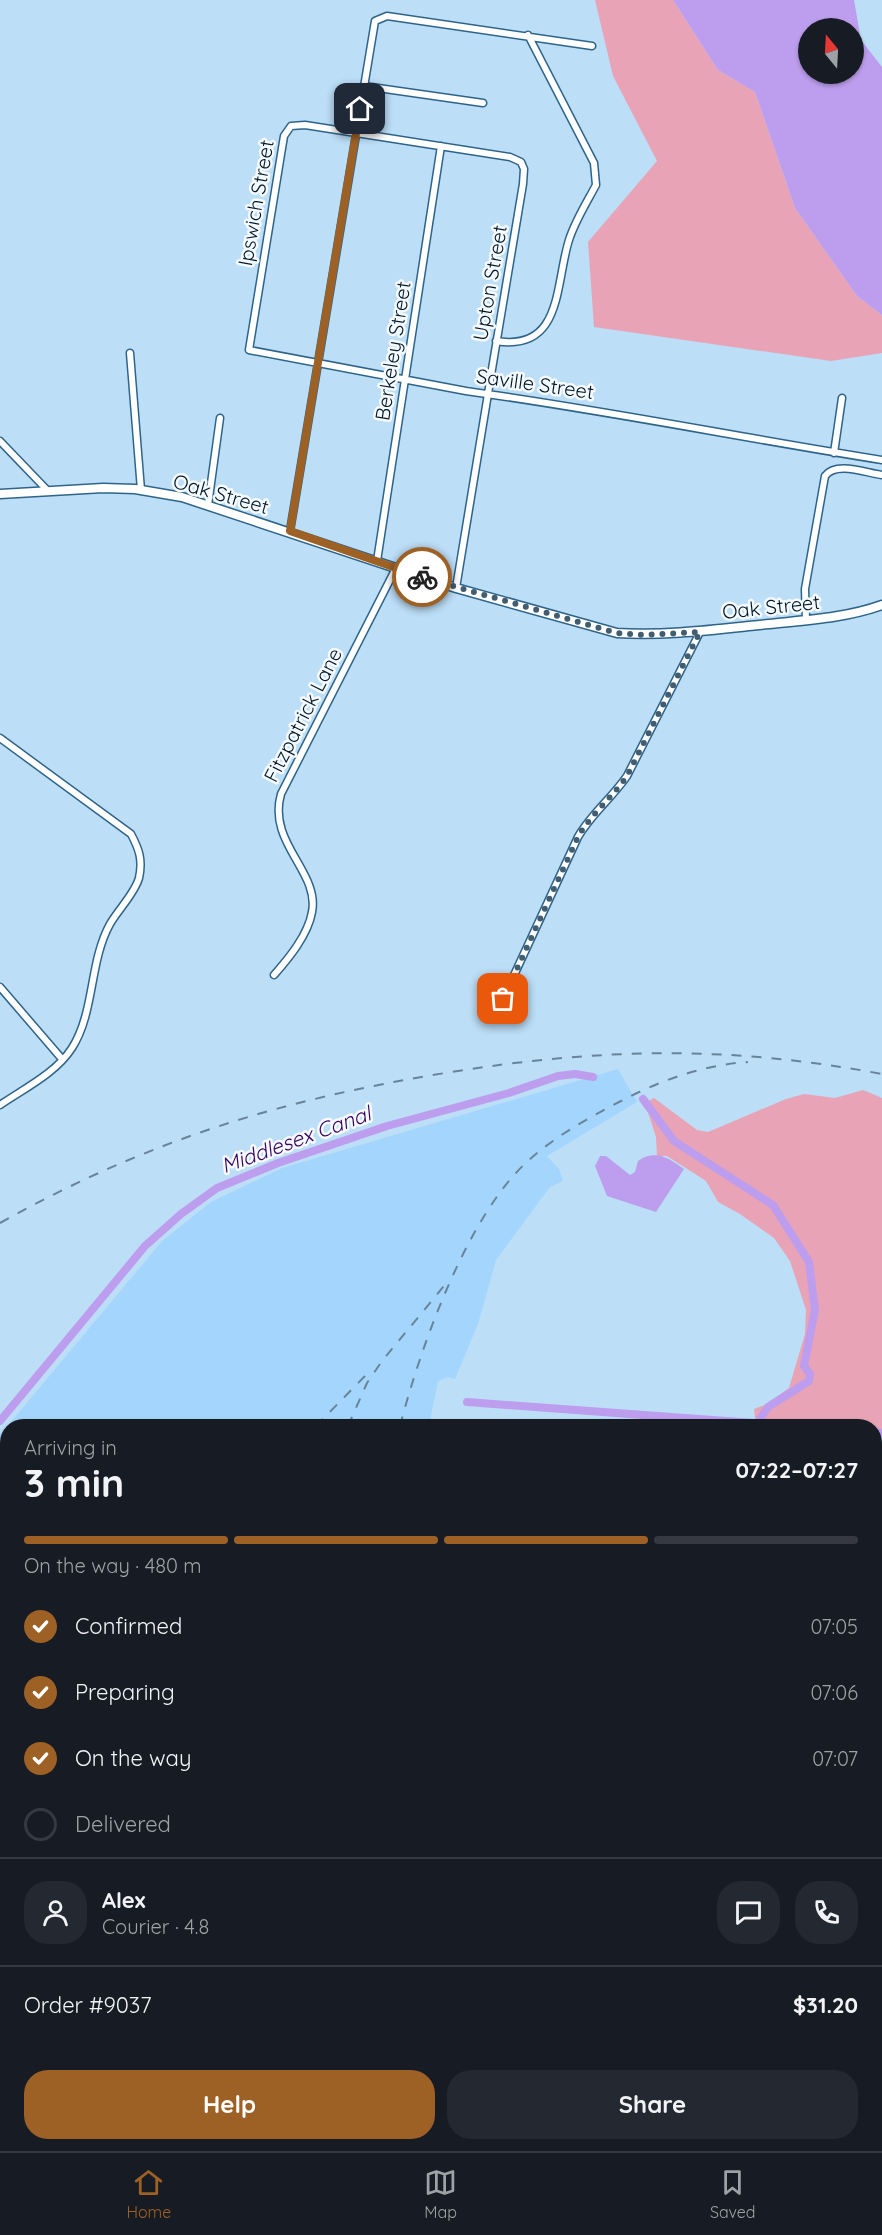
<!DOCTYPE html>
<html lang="en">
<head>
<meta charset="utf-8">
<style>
  :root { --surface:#171b24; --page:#242831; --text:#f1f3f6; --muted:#9ea1a6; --line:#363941; --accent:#9e6125 }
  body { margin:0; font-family:Quicksand,sans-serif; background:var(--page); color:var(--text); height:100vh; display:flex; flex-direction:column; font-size:22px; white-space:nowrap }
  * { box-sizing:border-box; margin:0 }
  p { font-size:20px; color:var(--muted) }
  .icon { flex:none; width:33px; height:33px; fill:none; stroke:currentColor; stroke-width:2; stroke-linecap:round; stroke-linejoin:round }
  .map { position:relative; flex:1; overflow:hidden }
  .details { position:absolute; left:0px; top:1419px; width:882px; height:732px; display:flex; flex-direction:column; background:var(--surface); border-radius:24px 24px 0 0; box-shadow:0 2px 4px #0004 }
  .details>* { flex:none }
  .needle { width:39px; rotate:342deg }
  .controls { position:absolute; left:798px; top:18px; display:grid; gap:12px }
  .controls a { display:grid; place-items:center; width:66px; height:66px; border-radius:50%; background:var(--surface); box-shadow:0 2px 4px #0004; font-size:30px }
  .pin { position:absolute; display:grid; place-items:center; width:51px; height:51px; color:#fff; margin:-26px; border-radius:12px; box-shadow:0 3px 9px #0006 }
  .courier { position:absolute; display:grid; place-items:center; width:60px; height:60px; margin:-30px; border:4px solid #9e6125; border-radius:50%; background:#fff; color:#222; box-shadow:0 2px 8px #0007 }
  .overview em { font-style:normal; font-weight:800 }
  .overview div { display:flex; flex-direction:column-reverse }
  .overview { display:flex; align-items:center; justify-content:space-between; height:102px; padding:0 24px }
  h1 { font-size:39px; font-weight:800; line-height:45px }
  .bar { display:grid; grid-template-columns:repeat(4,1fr); gap:9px 6px; align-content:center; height:72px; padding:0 24px }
  .bar i { height:8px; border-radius:4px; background:var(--line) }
  .bar .active { background:var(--accent) }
  .bar p { grid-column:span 4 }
  .line { display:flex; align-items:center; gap:15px; padding:0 24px; border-top:2px solid var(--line) }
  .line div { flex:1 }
  .round { display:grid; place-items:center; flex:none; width:63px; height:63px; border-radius:24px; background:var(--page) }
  ol { padding:0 24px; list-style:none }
  li { display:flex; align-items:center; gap:18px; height:66px }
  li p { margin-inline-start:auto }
  li .icon { padding:6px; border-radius:50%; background:var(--accent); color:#fff; stroke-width:4 }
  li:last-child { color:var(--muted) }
  li i { width:33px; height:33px; border:3px solid var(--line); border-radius:50% }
  .action { display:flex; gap:12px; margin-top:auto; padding:12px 24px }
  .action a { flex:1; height:69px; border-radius:24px; background:var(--accent); color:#fff; font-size:24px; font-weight:800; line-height:69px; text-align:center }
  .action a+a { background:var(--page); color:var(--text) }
  .tabs { display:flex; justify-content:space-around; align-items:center; height:84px; border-top:2px solid var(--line); background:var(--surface); font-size:16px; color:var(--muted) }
  .tabs a { display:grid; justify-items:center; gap:3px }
  .tabs .active { color:var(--accent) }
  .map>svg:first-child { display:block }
  .built { fill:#a4d6fd }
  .green { fill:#e9a3b6 }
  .water { fill:#bd9eee; fill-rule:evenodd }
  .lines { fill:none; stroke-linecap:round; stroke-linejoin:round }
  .canal { stroke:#bd9eee; stroke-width:8 }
  .minor-casing { stroke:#2e648a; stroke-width:9 }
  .tertiary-casing { stroke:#2e648a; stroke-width:11 }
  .minor { stroke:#fff; stroke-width:6 }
  .tertiary { stroke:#fff; stroke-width:8 }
  .rail { stroke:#688499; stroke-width:2; stroke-dasharray:10 10; stroke-linecap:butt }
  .done { stroke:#435d70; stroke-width:6; stroke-dasharray:0 10.8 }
  .route { stroke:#9e6125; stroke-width:8 }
  .labels { text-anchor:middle; stroke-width:5; stroke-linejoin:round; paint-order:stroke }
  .street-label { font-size:20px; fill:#021827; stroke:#f5faff }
  .water-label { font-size:21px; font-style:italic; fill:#380163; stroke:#f5faff }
</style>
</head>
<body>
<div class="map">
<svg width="882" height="2151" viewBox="0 0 882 2151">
  <rect width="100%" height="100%" fill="#bcdef7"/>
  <!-- built -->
  <path class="built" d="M618,1069L637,1102L547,1156L559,1169L563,1181L550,1187L496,1260L478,1324L455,1379L448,1377L438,1381L429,1426H8V2144H302L303,2151H0V1435L162,1241L211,1202L282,1168Z"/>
  <!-- green -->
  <path class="green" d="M595,0H673L718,70L755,92L795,208L857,296L882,315V353L831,361L594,327L588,242L657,161L613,76Z
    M863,1090L882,1098V1432L875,1436L874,1426H756L754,1409L767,1404L789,1388L805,1334L806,1310L790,1261L774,1238L740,1214L718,1202L706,1181L667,1156H657L656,1137L645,1103L654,1098L697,1130L708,1132L786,1099L804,1094L835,1098Z"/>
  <!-- water -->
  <path class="water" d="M673,0H854L861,40L882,67V315L857,296L795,208L755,92L718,70ZM854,28V74H808V28Z
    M600,1156H606L630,1175L635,1172L638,1161C655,1149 669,1158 684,1169L656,1212L607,1196L595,1166Z
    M323,2144H358V2151H328Z"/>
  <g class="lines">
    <!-- canal -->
    <path class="canal" d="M643,1099L674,1141L773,1205L809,1262L815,1310L804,1366L810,1374L809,1381L768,1407L757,1424
      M467,1402L793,1426
      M0,1421L145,1246L181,1214L217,1188L278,1163L387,1126L509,1093L558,1076L575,1074L593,1077
      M874,1432L882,1433"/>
    <defs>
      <path id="minor" d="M364,86L483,103
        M496,341C563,352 555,284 569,240C575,221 587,202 596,185L594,163L528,35
        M130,353L141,490
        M0,441L48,491
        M834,453L842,398
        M208,505L220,418
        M290,531L375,21L387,16L592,46
        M377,561L441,146
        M456,588L488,394L490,381L523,184L524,169L521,162L510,157L305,125L291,126L284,136L249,350L466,391C605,410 743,438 882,460
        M806,620L805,589L825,476C836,461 866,473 882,475
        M0,738L131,834C139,849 143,860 139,878C135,893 118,910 110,924C89,962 95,1012 72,1048C56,1073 25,1088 0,1105
        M274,975C289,958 308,935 312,912C320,872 267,843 281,794L396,568
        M0,987L62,1059
        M485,1013L503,999L578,837C591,814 612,798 627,776L700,632
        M0,2063L8,2066
        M874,2125L882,2128
        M188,2144L206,2151"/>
      <path id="tertiary" d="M0,494L103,488L135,489L182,497L456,588L617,633C668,636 718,629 769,624C807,620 846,618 882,605
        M874,2110L882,2090
        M860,2151L863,2144"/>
    </defs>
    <!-- minor casing -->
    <use href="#minor" class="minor-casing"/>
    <!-- tertiary casing -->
    <use href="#tertiary" class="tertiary-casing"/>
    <!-- minor -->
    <use href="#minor" class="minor"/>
    <!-- tertiary -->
    <use href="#tertiary" class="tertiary"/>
    <!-- rail -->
    <path class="rail" d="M0,1223C147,1141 279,1100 445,1073C599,1048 728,1045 882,1074
      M316,1426L367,1374
      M348,1426L367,1383L382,1361L444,1286
      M400,1426C420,1349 461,1235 514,1175C543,1143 581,1122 619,1102C659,1081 702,1065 748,1062
      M228,2151L231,2144"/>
  </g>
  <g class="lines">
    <!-- done -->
    <path class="done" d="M422,577L617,633L644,635L700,632L627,776C612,798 591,814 578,837L503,999"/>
    <!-- route -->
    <path class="route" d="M360,109L290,531L422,577"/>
  </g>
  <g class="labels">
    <!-- street labels -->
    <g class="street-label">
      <text transform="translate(256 203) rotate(-80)" y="7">Ipswich Street</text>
      <text transform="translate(490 283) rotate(-80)" y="7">Upton Street</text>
      <text transform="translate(393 351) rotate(-81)" y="7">Berkeley Street</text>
      <text transform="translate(535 384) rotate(8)" y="7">Saville Street</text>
      <text transform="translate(221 494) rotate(16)" y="7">Oak Street</text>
      <text transform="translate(771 607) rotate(-6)" y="7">Oak Street</text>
      <text transform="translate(303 715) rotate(-63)" y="7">Fitzpatrick Lane</text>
    </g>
    <!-- water labels -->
    <g class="water-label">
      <text transform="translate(296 1140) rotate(-20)" y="7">Middlesex Canal</text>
    </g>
  </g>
</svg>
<div class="controls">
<a><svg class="needle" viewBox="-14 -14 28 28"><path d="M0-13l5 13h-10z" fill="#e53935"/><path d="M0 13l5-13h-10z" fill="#9ea1a6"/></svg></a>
</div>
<div class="pin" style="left:503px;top:999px;background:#ea580c"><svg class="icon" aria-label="bag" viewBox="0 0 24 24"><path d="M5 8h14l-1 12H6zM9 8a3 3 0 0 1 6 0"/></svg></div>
<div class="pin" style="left:360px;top:109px;background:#1f2937"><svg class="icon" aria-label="home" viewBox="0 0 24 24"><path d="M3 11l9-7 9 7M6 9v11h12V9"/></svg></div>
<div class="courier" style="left:422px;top:577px"><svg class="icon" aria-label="bike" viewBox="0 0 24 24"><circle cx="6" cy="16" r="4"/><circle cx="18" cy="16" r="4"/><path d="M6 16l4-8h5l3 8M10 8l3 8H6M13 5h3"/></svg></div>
<section class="details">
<div class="overview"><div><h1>3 min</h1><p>Arriving in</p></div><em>07:22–07:27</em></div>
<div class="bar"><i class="active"></i><i class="active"></i><i class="active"></i><i></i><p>On the way · 480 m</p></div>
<ol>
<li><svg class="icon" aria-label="check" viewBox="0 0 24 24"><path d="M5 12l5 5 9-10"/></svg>Confirmed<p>07:05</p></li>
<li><svg class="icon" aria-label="check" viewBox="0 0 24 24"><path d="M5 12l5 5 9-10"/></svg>Preparing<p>07:06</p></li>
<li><svg class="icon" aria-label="check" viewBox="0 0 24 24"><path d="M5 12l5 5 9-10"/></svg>On the way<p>07:07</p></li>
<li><i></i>Delivered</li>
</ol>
<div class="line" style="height:108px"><a class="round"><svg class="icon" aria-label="person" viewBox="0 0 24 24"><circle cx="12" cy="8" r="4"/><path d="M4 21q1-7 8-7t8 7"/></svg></a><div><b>Alex</b><p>Courier · 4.8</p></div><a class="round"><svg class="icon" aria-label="chat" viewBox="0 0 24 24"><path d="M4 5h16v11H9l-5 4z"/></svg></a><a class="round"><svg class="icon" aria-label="phone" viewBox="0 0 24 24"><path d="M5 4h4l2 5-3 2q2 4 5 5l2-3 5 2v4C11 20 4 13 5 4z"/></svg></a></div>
<div class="line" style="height:78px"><div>Order #9037</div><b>$31.20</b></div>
<div class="action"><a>Help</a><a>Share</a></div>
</section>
</div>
<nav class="tabs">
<a class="active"><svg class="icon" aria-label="home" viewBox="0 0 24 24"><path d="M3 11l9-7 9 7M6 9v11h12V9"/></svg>Home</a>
<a><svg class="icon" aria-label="map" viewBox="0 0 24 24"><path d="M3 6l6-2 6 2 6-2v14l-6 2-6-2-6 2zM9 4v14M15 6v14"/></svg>Map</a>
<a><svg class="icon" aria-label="saved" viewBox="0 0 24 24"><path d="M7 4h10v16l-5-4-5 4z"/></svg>Saved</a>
</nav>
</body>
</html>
